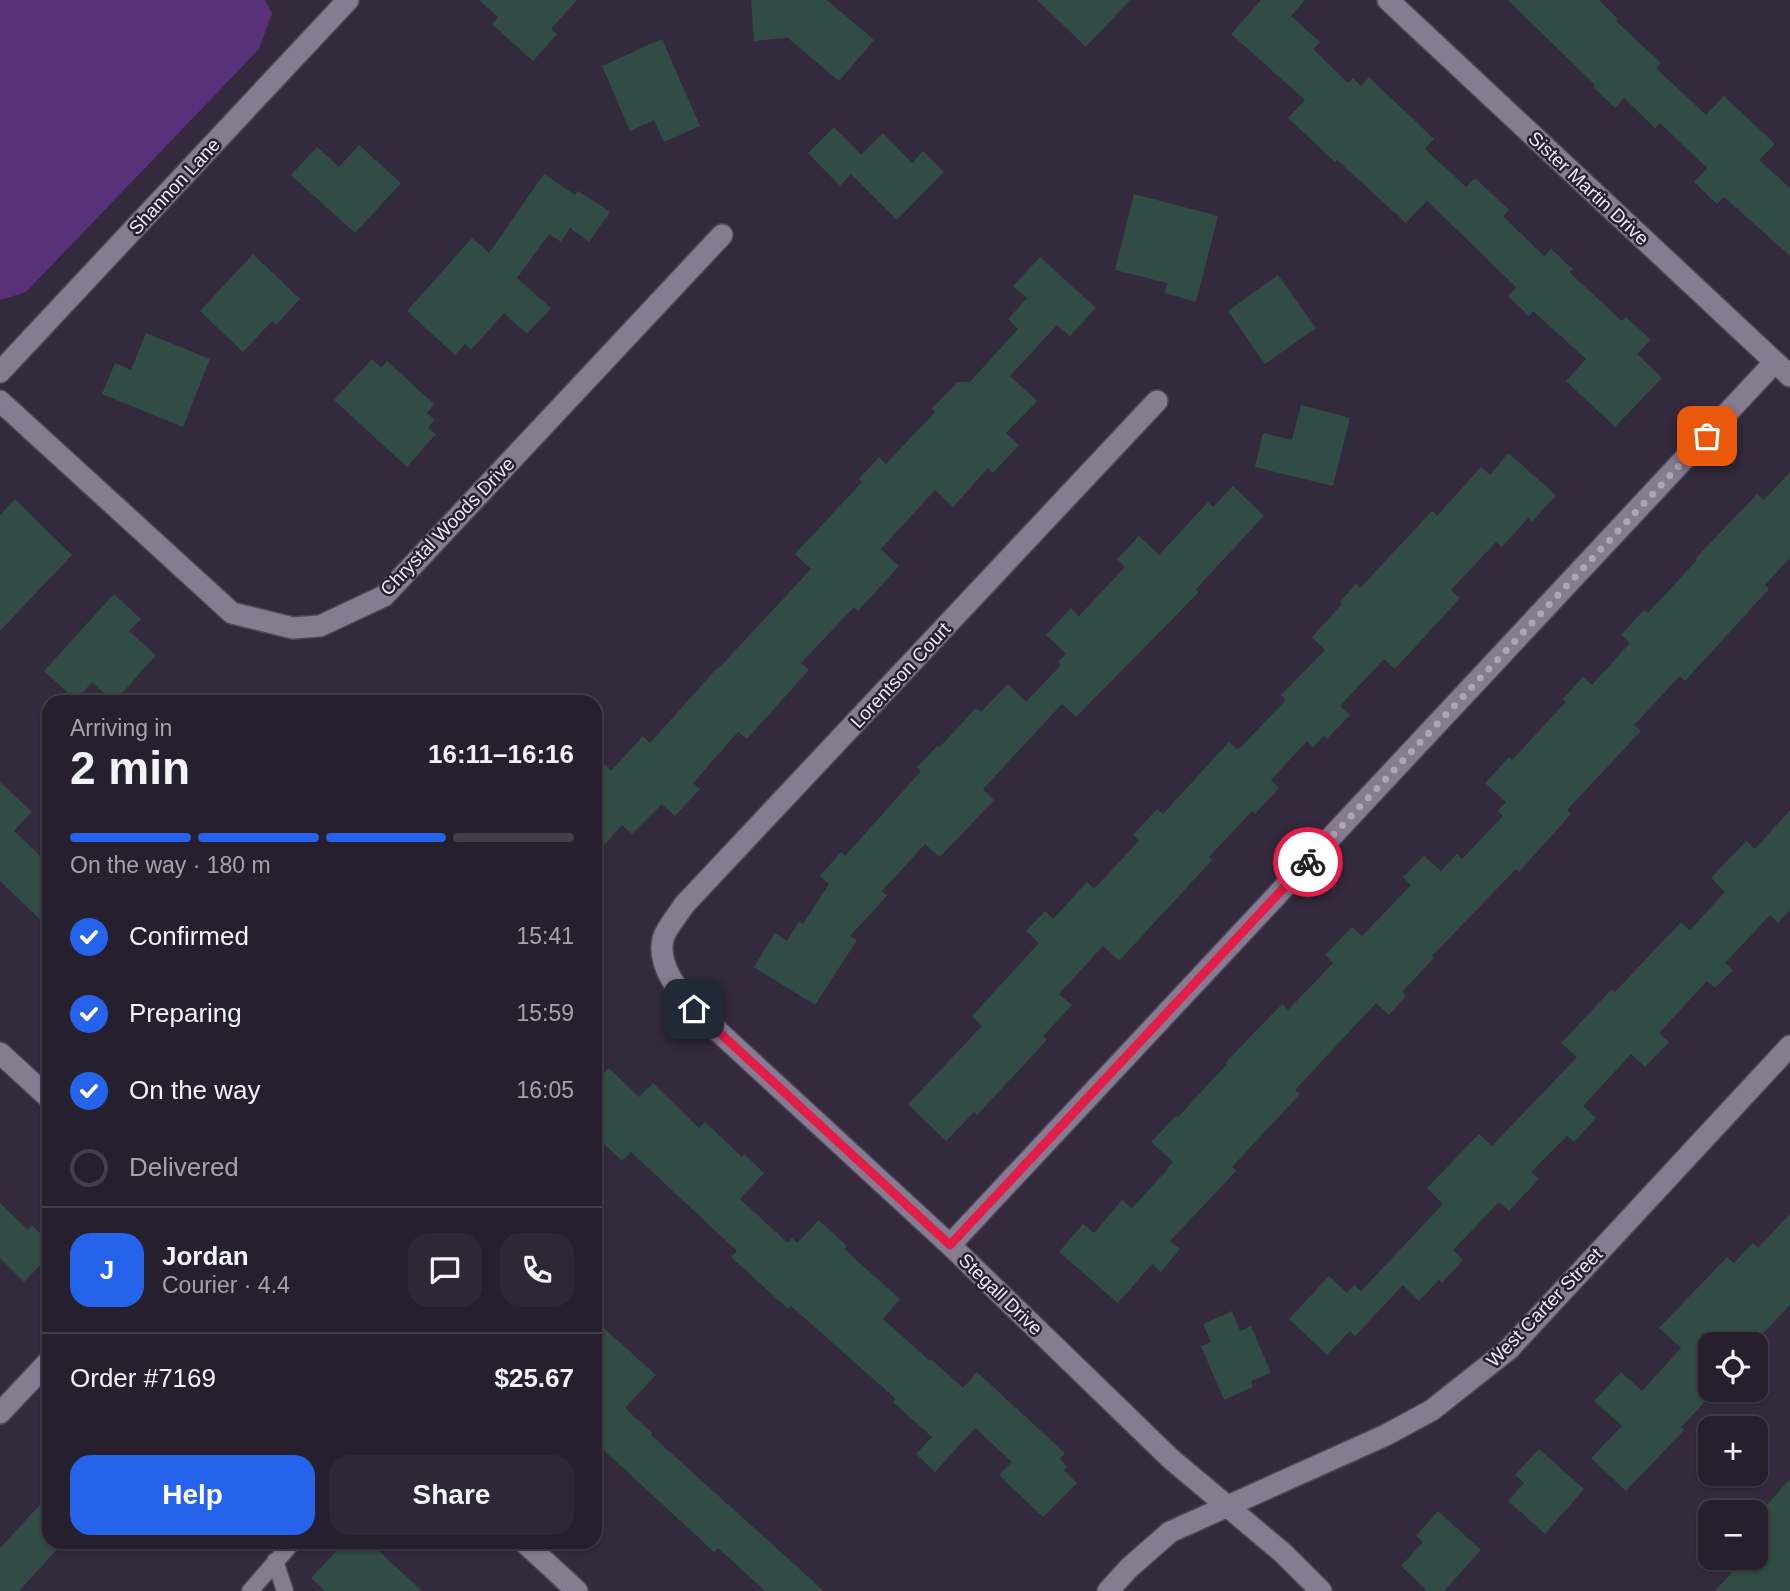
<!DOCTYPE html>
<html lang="en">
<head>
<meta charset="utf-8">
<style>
  :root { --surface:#26202e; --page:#2e2836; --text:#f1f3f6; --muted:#a4a3aa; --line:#423e4a; --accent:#2563eb }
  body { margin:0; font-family:Arial,sans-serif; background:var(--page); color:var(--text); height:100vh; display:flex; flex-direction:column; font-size:26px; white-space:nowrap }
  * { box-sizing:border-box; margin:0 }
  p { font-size:23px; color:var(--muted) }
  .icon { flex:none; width:38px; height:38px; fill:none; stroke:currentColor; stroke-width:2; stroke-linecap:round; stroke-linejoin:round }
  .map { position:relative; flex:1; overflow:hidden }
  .panel { position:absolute; left:42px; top:695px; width:560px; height:854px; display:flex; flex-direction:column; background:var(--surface); border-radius:21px; box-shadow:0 2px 5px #0004,0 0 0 2px var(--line) }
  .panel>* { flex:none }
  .controls { position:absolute; left:1698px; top:1332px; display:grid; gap:14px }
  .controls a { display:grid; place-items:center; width:70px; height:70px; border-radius:14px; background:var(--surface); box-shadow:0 2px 5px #0004,0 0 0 2px var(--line); font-size:35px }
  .pin { position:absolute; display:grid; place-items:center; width:60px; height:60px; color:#fff; margin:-30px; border-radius:14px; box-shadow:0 4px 10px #0006 }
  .courier { position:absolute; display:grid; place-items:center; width:70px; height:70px; margin:-35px; border:5px solid #e11d48; border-radius:50%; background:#fff; color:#222; box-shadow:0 2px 9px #0007 }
  .summary em { font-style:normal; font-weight:600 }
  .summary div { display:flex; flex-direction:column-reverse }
  .summary { display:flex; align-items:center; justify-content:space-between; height:119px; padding:0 28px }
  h1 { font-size:46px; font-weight:600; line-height:52px }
  .bar { display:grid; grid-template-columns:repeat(4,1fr); gap:10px 7px; align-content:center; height:84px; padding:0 28px }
  .bar i { height:9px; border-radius:5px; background:var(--line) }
  .bar .active { background:var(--accent) }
  .bar p { grid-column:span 4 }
  .line { display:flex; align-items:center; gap:18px; padding:0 28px; border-top:2px solid var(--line) }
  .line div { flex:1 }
  .round { display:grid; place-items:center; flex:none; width:74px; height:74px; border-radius:21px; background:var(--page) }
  ol { padding:0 28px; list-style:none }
  li { display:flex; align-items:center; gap:21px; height:77px }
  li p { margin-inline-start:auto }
  li .icon { padding:7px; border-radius:50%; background:var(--accent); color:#fff; stroke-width:4 }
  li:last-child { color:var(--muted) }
  li i { width:38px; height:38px; border:4px solid var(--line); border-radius:50% }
  .action { display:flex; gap:14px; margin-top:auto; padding:14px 28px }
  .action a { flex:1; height:80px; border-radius:21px; background:var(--accent); color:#fff; font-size:28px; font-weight:600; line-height:80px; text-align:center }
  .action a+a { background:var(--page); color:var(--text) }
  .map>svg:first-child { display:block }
  .green { fill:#58317a }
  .building { fill:#314c44 }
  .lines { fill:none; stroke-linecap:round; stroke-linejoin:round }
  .lane-casing { stroke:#4e4656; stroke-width:19 }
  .street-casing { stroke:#4e4656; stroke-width:24 }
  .secondary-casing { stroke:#4e4656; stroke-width:24 }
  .lane { stroke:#867c92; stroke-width:16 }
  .street { stroke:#867c92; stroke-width:21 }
  .secondary { stroke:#867c92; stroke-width:21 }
  .done { stroke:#ada6b5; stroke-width:7; stroke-dasharray:0 12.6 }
  .route { stroke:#e11d48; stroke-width:9 }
  .labels { text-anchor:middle; stroke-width:5; stroke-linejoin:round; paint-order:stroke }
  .street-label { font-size:19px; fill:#eee9f5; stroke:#292133 }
</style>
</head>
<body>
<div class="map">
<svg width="1790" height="1591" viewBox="0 0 1790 1591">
  <rect width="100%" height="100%" fill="#332a3d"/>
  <!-- green -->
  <path class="green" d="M0,0H265L272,13L259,49L26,292L0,300Z"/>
  <!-- building -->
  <path class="building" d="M479,0H577L551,29L557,34L533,61L492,24L498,17Z
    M751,0H827L874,40L839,81L788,38L754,41Z
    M1037,0H1130L1086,47Z
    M1261,0H1305L1291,16L1320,42L1313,49L1348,83L1353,78L1361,86L1369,77L1434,139L1425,149L1466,187L1475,178L1509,210L1503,216L1544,256L1551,249L1573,269L1569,272L1622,321L1626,317L1651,340L1637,354L1662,378L1615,427L1566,381L1586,359L1533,311L1529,316L1508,296L1516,287L1427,201L1406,223L1337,160L1335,162L1288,118L1305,100L1231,34Z
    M1508,0H1599L1618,19L1616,21L1661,63L1656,68L1706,115L1724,96L1775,144L1759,160L1790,188V256L1724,197L1717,204L1694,182L1707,168L1660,123L1655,128L1624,98L1615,108L1593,87L1595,85Z
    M662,39L700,126L664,142L654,120L630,131L602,66Z
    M834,127L861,155L883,133L912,163L923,151L944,172L897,220L851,174L840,186L808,153Z
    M359,145L401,183L355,233L291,175L317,147L339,167Z
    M544,174L575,195L578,191L610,212L589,242L570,228L561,242L549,234L517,278L551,308L527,334L504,313L471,350L465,344L455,355L407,311L472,238L489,253Z
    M1134,194L1218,216L1196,302L1165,293L1167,283L1115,270Z
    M253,254L300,299L276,325L272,321L243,352L200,311Z
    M1040,257L1096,308L1070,336L1057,325L1010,376L1037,401L1006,433L1019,445L993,473L988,468L953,507L935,490L881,549L899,566L858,611L854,607L801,663L809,670L747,739L738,732L693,783L700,789L675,816L662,804L632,834L622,825L595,855V755L611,771L643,736L650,743L718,667L719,668L811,569L795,554L862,482L859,479L879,457L886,464L935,412L932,409L957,382H970L1018,329L1008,319L1027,298L1013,286Z
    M1278,275L1316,328L1265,364L1228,311Z
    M146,333L210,359L183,427L102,394L115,363L131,370Z
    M372,359L381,368L387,361L434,404L427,413L435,420L428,428L436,434L407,467L334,400Z
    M1301,405L1350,418L1333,486L1255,467L1263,433L1292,440Z
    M1508,453L1556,495L1532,522L1528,518L1502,547L1496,542L1451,590L1460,598L1395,669L1384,659L1340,706L1350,715L1327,739L1324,736L1313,747L1307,741L1271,780L1279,788L1255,814L1252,811L1209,857L1212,860L1119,961L1103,946L1059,994L1072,1005L1043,1036L1047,1040L977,1115L974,1112L946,1141L908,1104L982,1026L972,1016L1039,943L1026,931L1045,911L1053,919L1087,882L1094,889L1139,841L1133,835L1157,809L1163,814L1229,742L1238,750L1286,700L1281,695L1325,650L1312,637L1342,604L1340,602L1356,584L1360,588L1432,511L1437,516L1481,467L1490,475Z
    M1790,472V558L1765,585L1769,589L1685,681L1680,676L1634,725L1641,731L1567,810L1571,814L1519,872L1516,869L1432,956L1434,958L1402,992L1406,996L1389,1015L1376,1003L1295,1090L1300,1094L1232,1167L1236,1171L1170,1241L1180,1249L1161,1272L1152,1264L1118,1303L1059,1252L1083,1224L1094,1233L1122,1200L1132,1208L1167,1170L1166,1169L1173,1162L1151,1142L1176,1116L1178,1117L1227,1064L1225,1063L1282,1004L1288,1010L1333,963L1325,955L1352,927L1362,936L1411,885L1403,877L1424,856L1441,871L1457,854L1462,859L1503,816L1498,811L1506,802L1485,783L1509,757L1512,760L1566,702L1563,699L1583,677L1592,685L1630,643L1621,635L1644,610L1648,613L1697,560L1695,559L1757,494L1764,500Z
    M1233,486L1264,516L1196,589L1199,592L1076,717L1062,704L983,789L994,800L940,857L925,844L882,891L887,896L850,936L857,940L815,1005L754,967L775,933L787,941L799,922L803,924L829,884L820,876L841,852L845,856L921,771L917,767L937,746L939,748L976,708L981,712L1008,684L1026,702L1061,665L1058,662L1066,654L1046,635L1071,608L1079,616L1125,567L1117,559L1139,536L1159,555L1208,502L1213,507Z
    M15,499L72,555L0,631V515Z
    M114,594L141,619L129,631L156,655L114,702L92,682L76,700L44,671Z
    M0,782L32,812L14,831L49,864V928L0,881Z
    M1790,810V910L1778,923L1770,915L1725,963L1733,970L1715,988L1707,981L1659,1033L1669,1042L1645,1067L1631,1054L1583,1106L1596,1118L1574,1142L1567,1136L1531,1172L1539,1179L1509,1211L1499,1202L1453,1250L1463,1260L1442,1283L1439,1280L1419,1301L1403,1285L1355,1336L1350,1331L1327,1355L1289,1319L1329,1276L1347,1293L1354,1285L1361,1291L1443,1204L1427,1188L1479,1134L1492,1146L1577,1057L1561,1043L1612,989L1615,992L1681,922L1690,930L1725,892L1711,878L1746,841L1755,849Z
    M609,1068L639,1097L653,1083L699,1128L705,1122L742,1157L744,1154L764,1173L740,1199L788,1243L792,1238L797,1243L819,1220L847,1246L844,1249L900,1299L883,1319L930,1361L931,1359L963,1388L977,1372L1065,1453L1060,1459L1067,1467L1064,1470L1077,1483L1043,1517L999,1475L1012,1462L975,1428L935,1472L916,1454L932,1437L893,1402L896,1399L791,1306L788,1309L731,1257L737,1251L631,1152L622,1161L595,1135V1083Z
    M0,1203L28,1230L32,1225L49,1242V1256L24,1282L0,1258Z
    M1790,1214V1305L1753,1344H1710V1390H1716L1681,1427L1684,1430L1626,1491L1591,1458L1622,1426L1594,1401L1621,1372L1642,1391L1681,1348L1659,1328L1727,1257L1734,1263L1753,1243L1758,1248Z
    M1232,1311L1240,1331L1251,1326L1271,1373L1251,1381L1253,1387L1224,1400L1201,1346L1211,1342L1203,1324Z
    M595,1320L656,1375L625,1408L652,1433L651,1435L824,1591H765L718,1548L714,1552L595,1442Z
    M1539,1449L1584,1489L1545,1534L1508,1501L1524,1483L1515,1475Z
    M1790,1479V1591H1715L1733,1571L1718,1558H1755V1518Z
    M49,1495V1542H59L62,1544L19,1591H0V1548Z
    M1438,1511L1481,1550L1444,1591H1427L1401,1566L1423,1542L1416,1536Z
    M345,1542H369L422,1591H325L311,1578Z"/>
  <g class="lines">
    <defs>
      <path id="lane" d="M275,1561L285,1591
        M250,1591L293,1542"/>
      <path id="street" d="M1388,0L1790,376
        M0,372L348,0
        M0,401L232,613L293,628L320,626L384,596L722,235
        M1157,401L684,905C678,915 666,928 663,939C657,965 678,991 694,1009L950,1245L1171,1459L1283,1553L1321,1591
        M950,1245L1775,362
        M0,1413L49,1361
        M1108,1591L1129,1568L1170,1532L1386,1435L1432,1410L1509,1349L1790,1046"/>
      <path id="secondary" d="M0,1053L49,1098
        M524,1542L577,1591"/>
    </defs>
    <!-- lane casing -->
    <use href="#lane" class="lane-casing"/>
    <!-- street casing -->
    <use href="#street" class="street-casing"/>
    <!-- secondary casing -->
    <use href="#secondary" class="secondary-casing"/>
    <!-- lane -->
    <use href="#lane" class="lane"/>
    <!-- street -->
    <use href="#street" class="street"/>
    <!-- secondary -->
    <use href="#secondary" class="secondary"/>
  </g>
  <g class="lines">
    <!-- done -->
    <path class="done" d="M1308,862L1707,436"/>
    <!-- route -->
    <path class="route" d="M694,1009L950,1245L1308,862"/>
  </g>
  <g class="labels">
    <!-- street labels -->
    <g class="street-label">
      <text transform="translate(174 186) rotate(-47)" y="7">Shannon Lane</text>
      <text transform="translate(1589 188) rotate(43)" y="7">Sister Martin Drive</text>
      <text transform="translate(447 526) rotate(-46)" y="7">Chrystal Woods Drive</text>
      <text transform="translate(900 675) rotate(-47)" y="7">Lorentson Court</text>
      <text transform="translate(1001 1294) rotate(44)" y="7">Stegall Drive</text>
      <text transform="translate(1544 1307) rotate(-46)" y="7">West Carter Street</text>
    </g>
  </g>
</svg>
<div class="controls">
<a><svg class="icon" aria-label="locate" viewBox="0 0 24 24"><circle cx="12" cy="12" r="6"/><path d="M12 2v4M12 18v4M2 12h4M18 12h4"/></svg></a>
<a>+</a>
<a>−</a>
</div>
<div class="pin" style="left:1707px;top:436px;background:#ea580c"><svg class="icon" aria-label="bag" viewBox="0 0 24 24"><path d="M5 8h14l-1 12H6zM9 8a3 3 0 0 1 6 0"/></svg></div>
<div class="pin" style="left:694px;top:1009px;background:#1f2937"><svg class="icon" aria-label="home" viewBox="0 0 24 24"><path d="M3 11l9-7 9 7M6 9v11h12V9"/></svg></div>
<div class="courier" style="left:1308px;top:862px"><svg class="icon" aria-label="bike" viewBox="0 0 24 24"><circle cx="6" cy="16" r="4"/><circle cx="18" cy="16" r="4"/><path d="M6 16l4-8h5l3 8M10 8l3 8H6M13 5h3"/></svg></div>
<section class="panel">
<div class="summary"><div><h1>2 min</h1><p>Arriving in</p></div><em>16:11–16:16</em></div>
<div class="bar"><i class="active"></i><i class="active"></i><i class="active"></i><i></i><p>On the way · 180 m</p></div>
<ol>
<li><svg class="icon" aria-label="check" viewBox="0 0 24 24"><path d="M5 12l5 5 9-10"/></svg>Confirmed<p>15:41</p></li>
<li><svg class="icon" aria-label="check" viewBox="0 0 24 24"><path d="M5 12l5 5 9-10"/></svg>Preparing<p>15:59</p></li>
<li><svg class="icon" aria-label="check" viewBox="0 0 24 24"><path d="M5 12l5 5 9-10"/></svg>On the way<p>16:05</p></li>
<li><i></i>Delivered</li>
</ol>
<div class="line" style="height:126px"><b class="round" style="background:var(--accent);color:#fff">J</b><div><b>Jordan</b><p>Courier · 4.4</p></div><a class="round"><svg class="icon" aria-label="chat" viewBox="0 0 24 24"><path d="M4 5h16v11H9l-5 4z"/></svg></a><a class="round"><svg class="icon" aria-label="phone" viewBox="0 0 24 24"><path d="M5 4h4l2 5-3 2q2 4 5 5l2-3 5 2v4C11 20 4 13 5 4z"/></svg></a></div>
<div class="line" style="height:91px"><div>Order #7169</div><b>$25.67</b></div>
<div class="action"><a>Help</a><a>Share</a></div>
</section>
</div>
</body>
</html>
